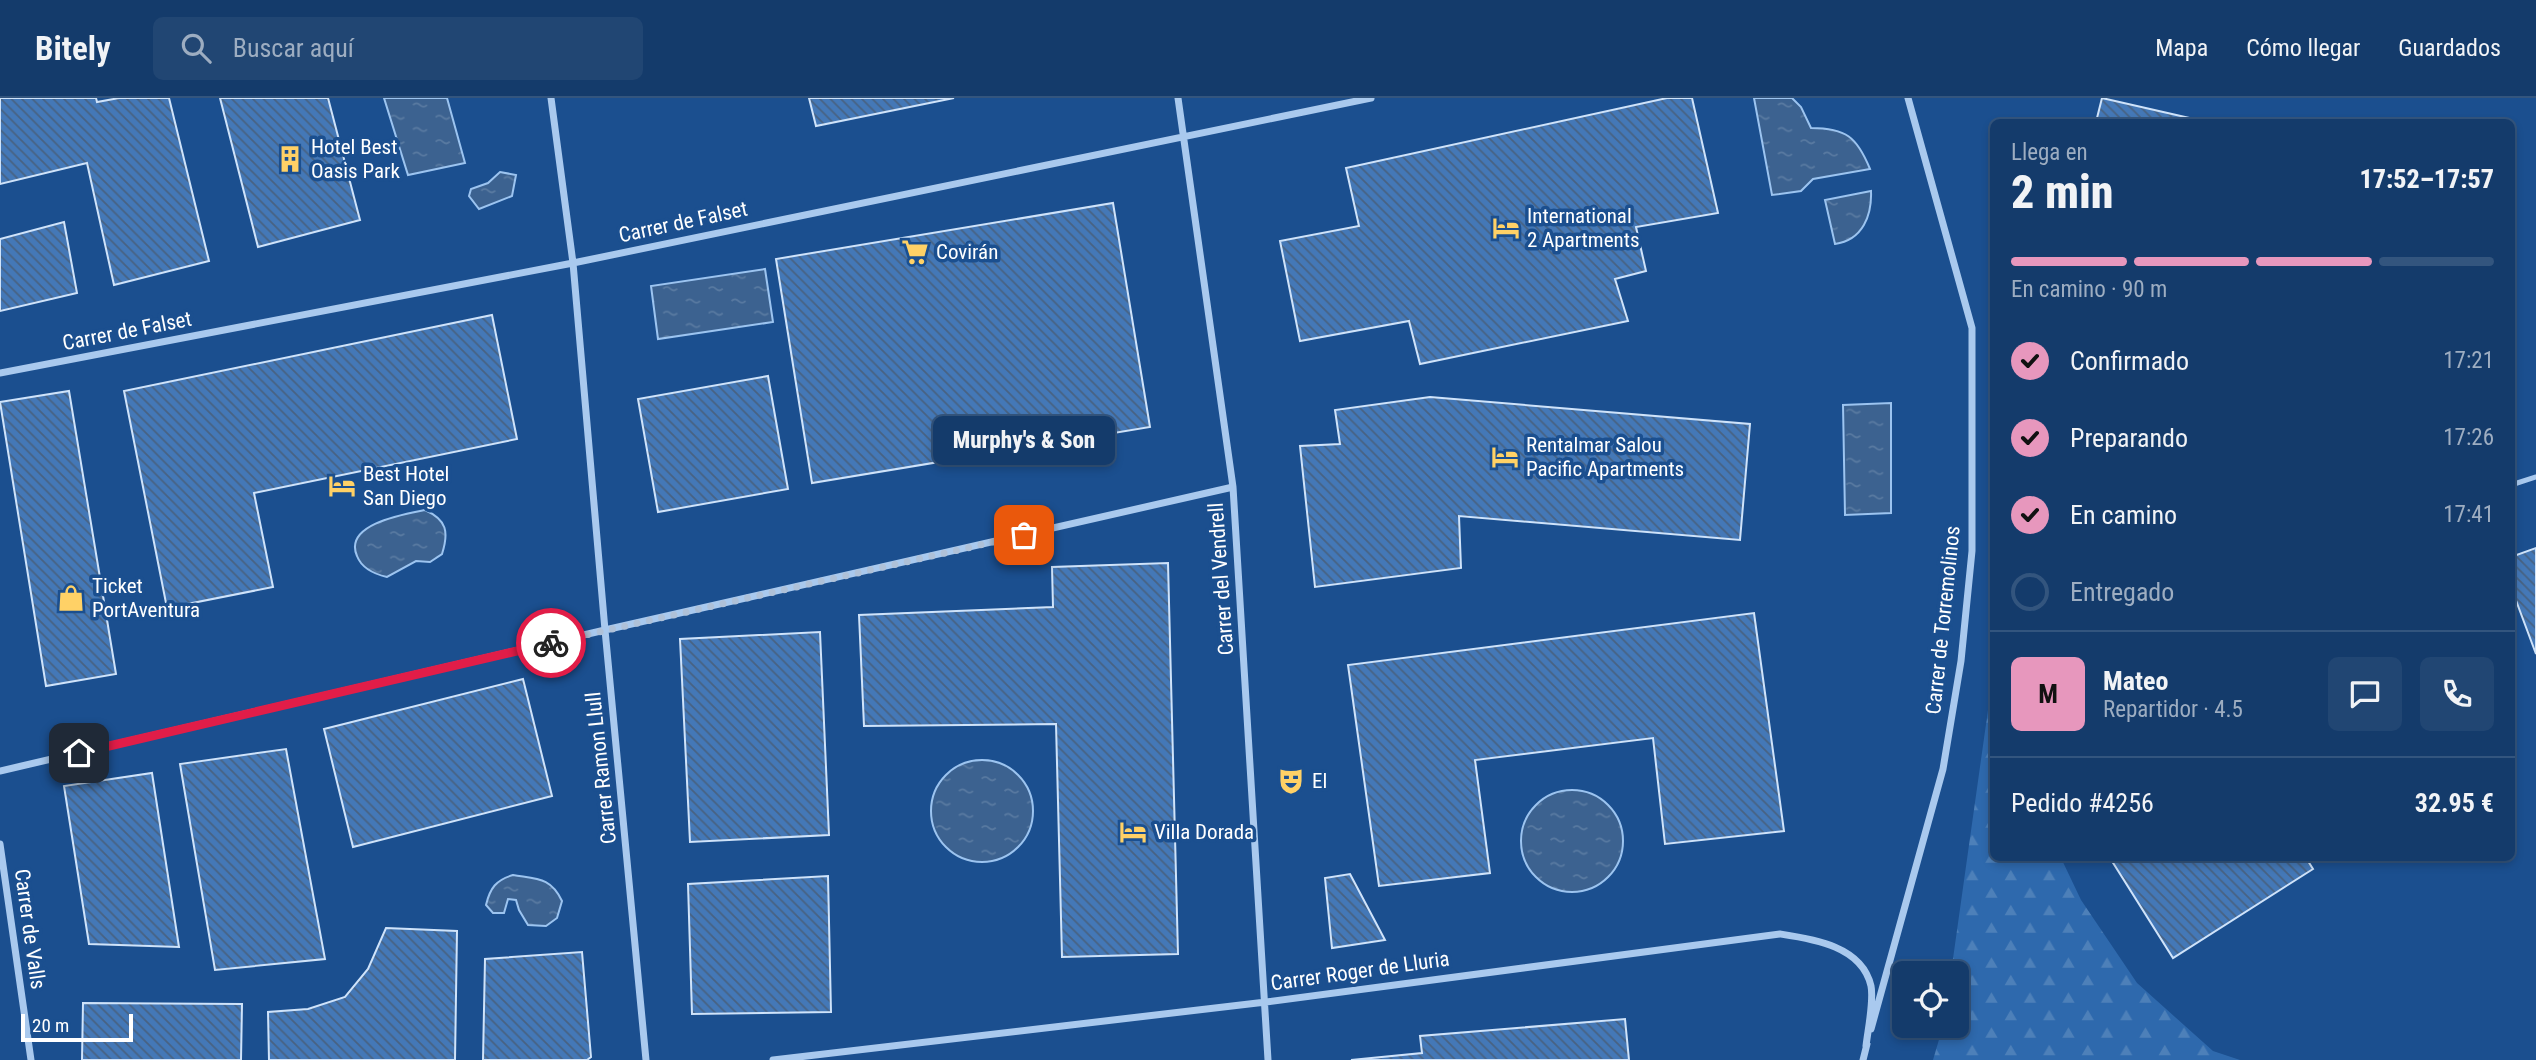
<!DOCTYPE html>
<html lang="es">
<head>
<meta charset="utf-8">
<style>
  :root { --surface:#143b6b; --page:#214673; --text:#f1f3f6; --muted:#9dadc1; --line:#33557e; --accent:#e797bd }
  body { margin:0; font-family:"Roboto Condensed",sans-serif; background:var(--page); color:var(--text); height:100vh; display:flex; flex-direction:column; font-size:26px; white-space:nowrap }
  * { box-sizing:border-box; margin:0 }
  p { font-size:23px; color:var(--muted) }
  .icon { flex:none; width:38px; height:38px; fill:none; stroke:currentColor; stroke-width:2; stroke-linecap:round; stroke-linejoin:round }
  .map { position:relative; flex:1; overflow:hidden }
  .drawer { position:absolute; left:1990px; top:21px; width:525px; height:742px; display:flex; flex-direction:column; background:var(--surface); border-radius:10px; box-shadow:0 4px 10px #0003,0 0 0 2px var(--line) }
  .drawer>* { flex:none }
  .buttons { position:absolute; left:1892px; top:863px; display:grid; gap:14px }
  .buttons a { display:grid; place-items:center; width:77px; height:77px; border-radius:10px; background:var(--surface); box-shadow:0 4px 10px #0003,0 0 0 2px var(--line); font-size:35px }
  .scale { position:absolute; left:21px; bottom:18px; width:112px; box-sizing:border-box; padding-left:7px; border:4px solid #fff; border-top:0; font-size:19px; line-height:24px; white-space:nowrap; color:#fff; -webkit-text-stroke:5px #1b4f8f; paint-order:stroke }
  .pin { position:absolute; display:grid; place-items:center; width:60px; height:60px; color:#fff; margin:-30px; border-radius:14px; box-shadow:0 4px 10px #0006 }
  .courier { position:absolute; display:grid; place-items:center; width:70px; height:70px; margin:-35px; border:5px solid #e11d48; border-radius:50%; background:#fff; color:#222; box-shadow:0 2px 9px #0007 }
  .bubble { position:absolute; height:49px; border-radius:10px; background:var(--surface); box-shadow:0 4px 10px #0003,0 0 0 2px var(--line); font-size:23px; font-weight:800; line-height:49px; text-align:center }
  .overview em { font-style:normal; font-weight:800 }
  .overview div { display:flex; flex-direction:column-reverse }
  .overview { display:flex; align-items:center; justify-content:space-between; height:119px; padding:0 21px }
  h1 { font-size:46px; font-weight:800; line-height:52px }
  .bar { display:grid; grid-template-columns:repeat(4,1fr); gap:10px 7px; align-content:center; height:84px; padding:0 21px }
  .bar i { height:9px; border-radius:5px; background:var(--line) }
  .bar .current { background:var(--accent) }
  .bar p { grid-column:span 4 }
  .line { display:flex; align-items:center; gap:18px; padding:0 21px; border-top:2px solid var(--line) }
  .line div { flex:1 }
  .round { display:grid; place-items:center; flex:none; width:74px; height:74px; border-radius:10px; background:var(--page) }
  ol { padding:0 21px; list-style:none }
  li { display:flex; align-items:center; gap:21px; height:77px }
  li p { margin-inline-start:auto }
  li .icon { padding:7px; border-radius:50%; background:var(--accent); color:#111; stroke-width:4 }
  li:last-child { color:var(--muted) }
  li i { width:38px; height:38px; border:4px solid var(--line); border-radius:50% }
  header { display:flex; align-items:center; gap:42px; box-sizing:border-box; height:98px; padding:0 35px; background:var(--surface); border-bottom:2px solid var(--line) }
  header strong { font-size:33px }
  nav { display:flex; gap:38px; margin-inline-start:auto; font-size:24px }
  .search { width:490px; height:63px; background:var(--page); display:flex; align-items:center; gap:18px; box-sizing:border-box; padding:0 24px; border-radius:10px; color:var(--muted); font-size:26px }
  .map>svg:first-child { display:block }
  .forest { fill:url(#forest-firs) }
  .water { fill:url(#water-ripples); stroke:#9cc4f0; stroke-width:2 }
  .building { fill:url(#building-back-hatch); stroke:#cfe3fa; stroke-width:2 }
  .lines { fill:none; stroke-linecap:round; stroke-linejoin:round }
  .service { stroke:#a9c9ee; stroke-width:5 }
  .minor { stroke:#a9c9ee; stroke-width:7 }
  .done { stroke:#afc1d8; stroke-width:7; stroke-dasharray:0 12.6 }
  .route { stroke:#e11d48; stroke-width:9 }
  .labels { text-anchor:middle; stroke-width:7; stroke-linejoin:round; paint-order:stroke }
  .poi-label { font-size:21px; fill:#fff; stroke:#1b4f8f; text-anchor:start }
  .street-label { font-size:21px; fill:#fff; stroke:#1b4f8f }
</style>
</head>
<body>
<header>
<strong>Bitely</strong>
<div class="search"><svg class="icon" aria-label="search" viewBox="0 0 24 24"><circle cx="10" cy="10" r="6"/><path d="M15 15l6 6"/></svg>Buscar aquí</div>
<nav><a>Mapa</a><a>Cómo llegar</a><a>Guardados</a></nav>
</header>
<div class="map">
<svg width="2536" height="962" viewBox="0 0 2536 962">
  <defs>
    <pattern id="forest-firs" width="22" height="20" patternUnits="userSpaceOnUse" patternTransform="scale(1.75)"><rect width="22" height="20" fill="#2e69ad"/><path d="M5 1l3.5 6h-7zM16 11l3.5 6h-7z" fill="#4d80b9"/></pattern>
    <pattern id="water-ripples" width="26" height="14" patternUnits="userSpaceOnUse" patternTransform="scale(1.75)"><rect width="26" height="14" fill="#3c6290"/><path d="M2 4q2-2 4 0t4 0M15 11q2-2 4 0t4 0" fill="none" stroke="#597aa1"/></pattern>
    <pattern id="building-back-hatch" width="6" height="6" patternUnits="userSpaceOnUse" patternTransform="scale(1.75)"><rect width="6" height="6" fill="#4478b7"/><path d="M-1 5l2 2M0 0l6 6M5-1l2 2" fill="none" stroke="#486282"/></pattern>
  </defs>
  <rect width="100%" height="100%" fill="#1b4f8f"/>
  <!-- forest -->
  <path class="forest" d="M1989,605L1993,613V760H2061L2081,802L2137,885L2213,953L2240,962H1933L1943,928H1956V875H1951Z"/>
  <!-- water -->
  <path class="water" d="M384,0H447L465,65L408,77Z
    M1754,0H1792L1801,9L1811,30C1846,30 1857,39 1870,71L1813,81L1801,93L1772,97Z
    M500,74L516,77L512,98L479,111L469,98L471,91L488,85Z
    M1871,93C1872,117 1863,142 1835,146L1825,102Z
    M765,171L773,224L658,241L651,188Z
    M1891,305V415L1845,417L1843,307Z
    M425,412C447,422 449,434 442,456L430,464L416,463L387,479C374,476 362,471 357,458C343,426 405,416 425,412Z
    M931 713a51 51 0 1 1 102 0a51 51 0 1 1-102 0Z
    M1521 743a51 51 0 1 1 102 0a51 51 0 1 1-102 0Z
    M513,777C537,781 551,779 562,803L557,820L546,828L528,827L519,812L516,802L508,801L504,815H493L486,807C490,790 496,782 513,777Z"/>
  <!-- building -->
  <path class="building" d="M0,0H96L97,4L119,0H169L209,163L114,187L87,65L0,86Z
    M220,0H328L360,122L258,149Z
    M809,0H954L816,28Z
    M1667,0H1692L1718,115L1636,129L1646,173L1615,181L1628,223L1420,266L1409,223L1300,243L1280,143L1359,128L1346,70Z
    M2102,0L2207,24H2096Z
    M1113,105L1150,329L812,385L776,161Z
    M64,124L77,195L0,213V141Z
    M492,217L517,341L254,395L273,489L167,510L124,293Z
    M768,278L788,391L658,414L638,301Z
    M69,293L116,576L46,588L0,304Z
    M1430,299L1750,326L1740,442L1459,418L1461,470L1315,489L1300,348L1340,346L1335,312Z
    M2536,450V556L2511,489V459Z
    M1168,465L1178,856L1062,859L1056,626L864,628L859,517L1053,509L1052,469Z
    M1754,515L1784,733L1665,746L1653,640L1475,662L1490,775L1379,788L1348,567Z
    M820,534L829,737L690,744L680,541Z
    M523,581L552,698L353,749L324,631Z
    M286,651L325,861L215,872L180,666Z
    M152,675L179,849L89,846L64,688Z
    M2110,760H2306L2313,771L2173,860Z
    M1350,776L1385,842L1332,850L1325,780Z
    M828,778L831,914L692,916L688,786Z
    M386,830L457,833L455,962H269L268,914L308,911L345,899L368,871Z
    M582,854L591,959L587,962H483L485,861Z
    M83,905L242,906L241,962H82Z
    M1625,921L1629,962H1351L1422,955L1420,938Z"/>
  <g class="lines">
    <!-- service -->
    <path class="service" d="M2511,387L2536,379"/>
    <!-- minor -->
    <path class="minor" d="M551,0L573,165L605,532L646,962
      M1178,0L1233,389L1268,962
      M0,275L573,165L1371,0
      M0,673L605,532L1233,389
      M0,746L31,962
      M1871,931L1943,671L1961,563L1972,453V230L1908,0
      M773,962L1266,904L1780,836C1813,841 1862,848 1871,888C1874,903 1868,931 1866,948
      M1863,962L1867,946"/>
  </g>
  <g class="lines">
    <!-- done -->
    <path class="done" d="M551,545L1024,437"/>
    <!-- route -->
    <path class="route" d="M79,655L551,545"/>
  </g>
  <!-- icons -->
  <defs>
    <symbol id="building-bare" viewBox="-9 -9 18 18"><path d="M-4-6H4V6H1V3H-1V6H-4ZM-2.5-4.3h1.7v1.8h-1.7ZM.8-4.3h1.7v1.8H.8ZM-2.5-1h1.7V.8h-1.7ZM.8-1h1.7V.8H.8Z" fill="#ffd166" stroke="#1b4f8f" stroke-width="2.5" paint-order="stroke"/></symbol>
    <symbol id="hotel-bare" viewBox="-9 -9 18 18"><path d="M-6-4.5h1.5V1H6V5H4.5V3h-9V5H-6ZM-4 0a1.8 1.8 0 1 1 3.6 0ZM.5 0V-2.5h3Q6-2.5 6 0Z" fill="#ffd166" stroke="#1b4f8f" stroke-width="2.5" paint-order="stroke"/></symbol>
    <symbol id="supermarket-bare" viewBox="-9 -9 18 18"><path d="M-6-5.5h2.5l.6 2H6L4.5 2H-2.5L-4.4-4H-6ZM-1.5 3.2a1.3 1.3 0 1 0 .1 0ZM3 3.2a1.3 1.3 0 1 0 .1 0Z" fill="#ffd166" stroke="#1b4f8f" stroke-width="2.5" paint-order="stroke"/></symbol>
    <symbol id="shop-bare" viewBox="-9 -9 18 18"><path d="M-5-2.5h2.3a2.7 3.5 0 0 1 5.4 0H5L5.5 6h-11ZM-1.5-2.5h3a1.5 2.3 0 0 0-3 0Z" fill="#ffd166" stroke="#1b4f8f" stroke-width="2.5" paint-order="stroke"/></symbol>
    <symbol id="theatre-bare" viewBox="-9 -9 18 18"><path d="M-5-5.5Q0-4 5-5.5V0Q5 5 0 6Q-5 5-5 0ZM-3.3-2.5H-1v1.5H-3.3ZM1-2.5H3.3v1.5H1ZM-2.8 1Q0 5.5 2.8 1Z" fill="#ffd166" stroke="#1b4f8f" stroke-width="2.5" paint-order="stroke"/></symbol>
  </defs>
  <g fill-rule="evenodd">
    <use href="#building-bare" x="271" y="42" width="38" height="38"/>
    <use href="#hotel-bare" x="1487" y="111" width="38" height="38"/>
    <use href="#supermarket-bare" x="896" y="135" width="38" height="38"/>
    <use href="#hotel-bare" x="1486" y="340" width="38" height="38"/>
    <use href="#hotel-bare" x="323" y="369" width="38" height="38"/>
    <use href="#shop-bare" x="52" y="481" width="38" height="38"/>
    <use href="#theatre-bare" x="1272" y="664" width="38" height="38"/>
    <use href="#hotel-bare" x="1114" y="715" width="38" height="38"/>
  </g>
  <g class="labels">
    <!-- poi labels -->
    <g class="poi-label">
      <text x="311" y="56">Hotel Best<tspan x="311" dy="24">Oasis Park</tspan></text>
      <text x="1527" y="125">International<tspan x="1527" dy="24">2 Apartments</tspan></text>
      <text x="936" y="161">Covirán</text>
      <text x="1526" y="354">Rentalmar Salou<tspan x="1526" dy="24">Pacific Apartments</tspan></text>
      <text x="363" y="383">Best Hotel<tspan x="363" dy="24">San Diego</tspan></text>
      <text x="92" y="495">Ticket<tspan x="92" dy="24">PortAventura</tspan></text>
      <text x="1312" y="690">El</text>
      <text x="1154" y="741">Villa Dorada</text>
    </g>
    <!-- street labels -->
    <g class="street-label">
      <text transform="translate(683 124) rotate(-12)" y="7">Carrer de Falset</text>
      <text transform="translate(127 233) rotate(-11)" y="7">Carrer de Falset</text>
      <text transform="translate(1221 481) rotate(-94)" y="7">Carrer del Vendrell</text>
      <text transform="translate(1943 522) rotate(-84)" y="7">Carrer de Torremolinos</text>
      <text transform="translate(601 670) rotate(-96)" y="7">Carrer Ramon Llull</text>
      <text transform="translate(30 831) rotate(82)" y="7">Carrer de Valls</text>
      <text transform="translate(1360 873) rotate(-8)" y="7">Carrer Roger de Lluria</text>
    </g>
  </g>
</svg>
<div class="buttons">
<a><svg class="icon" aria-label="locate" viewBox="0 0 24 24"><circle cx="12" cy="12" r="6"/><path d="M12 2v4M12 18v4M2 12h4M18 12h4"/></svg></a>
</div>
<div class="scale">20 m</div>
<div class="pin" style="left:1024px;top:437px;background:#ea580c"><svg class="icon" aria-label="bag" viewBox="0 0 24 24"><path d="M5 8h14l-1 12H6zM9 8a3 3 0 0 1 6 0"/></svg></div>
<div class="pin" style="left:79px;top:655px;background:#1f2937"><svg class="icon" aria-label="home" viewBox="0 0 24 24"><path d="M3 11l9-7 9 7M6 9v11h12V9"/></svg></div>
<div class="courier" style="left:551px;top:545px"><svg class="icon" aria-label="bike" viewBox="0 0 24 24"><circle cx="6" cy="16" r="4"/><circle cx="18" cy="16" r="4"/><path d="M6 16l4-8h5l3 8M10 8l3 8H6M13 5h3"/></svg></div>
<div class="bubble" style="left:933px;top:318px;width:182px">Murphy's &amp; Son</div>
<section class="drawer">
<div class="overview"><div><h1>2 min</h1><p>Llega en</p></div><em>17:52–17:57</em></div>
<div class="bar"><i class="current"></i><i class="current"></i><i class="current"></i><i></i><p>En camino · 90 m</p></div>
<ol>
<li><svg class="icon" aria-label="check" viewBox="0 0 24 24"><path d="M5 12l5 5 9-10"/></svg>Confirmado<p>17:21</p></li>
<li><svg class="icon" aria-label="check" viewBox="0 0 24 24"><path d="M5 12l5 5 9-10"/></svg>Preparando<p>17:26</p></li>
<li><svg class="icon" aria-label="check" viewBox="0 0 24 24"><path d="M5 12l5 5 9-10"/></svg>En camino<p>17:41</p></li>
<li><i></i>Entregado</li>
</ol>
<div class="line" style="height:126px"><b class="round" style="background:var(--accent);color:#111">M</b><div><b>Mateo</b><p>Repartidor · 4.5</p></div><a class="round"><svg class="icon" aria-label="chat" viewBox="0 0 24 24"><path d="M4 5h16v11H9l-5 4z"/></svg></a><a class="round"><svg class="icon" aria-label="phone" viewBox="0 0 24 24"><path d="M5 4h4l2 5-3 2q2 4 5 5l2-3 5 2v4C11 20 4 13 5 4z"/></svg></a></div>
<div class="line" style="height:91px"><div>Pedido #4256</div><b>32.95 €</b></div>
</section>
</div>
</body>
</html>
